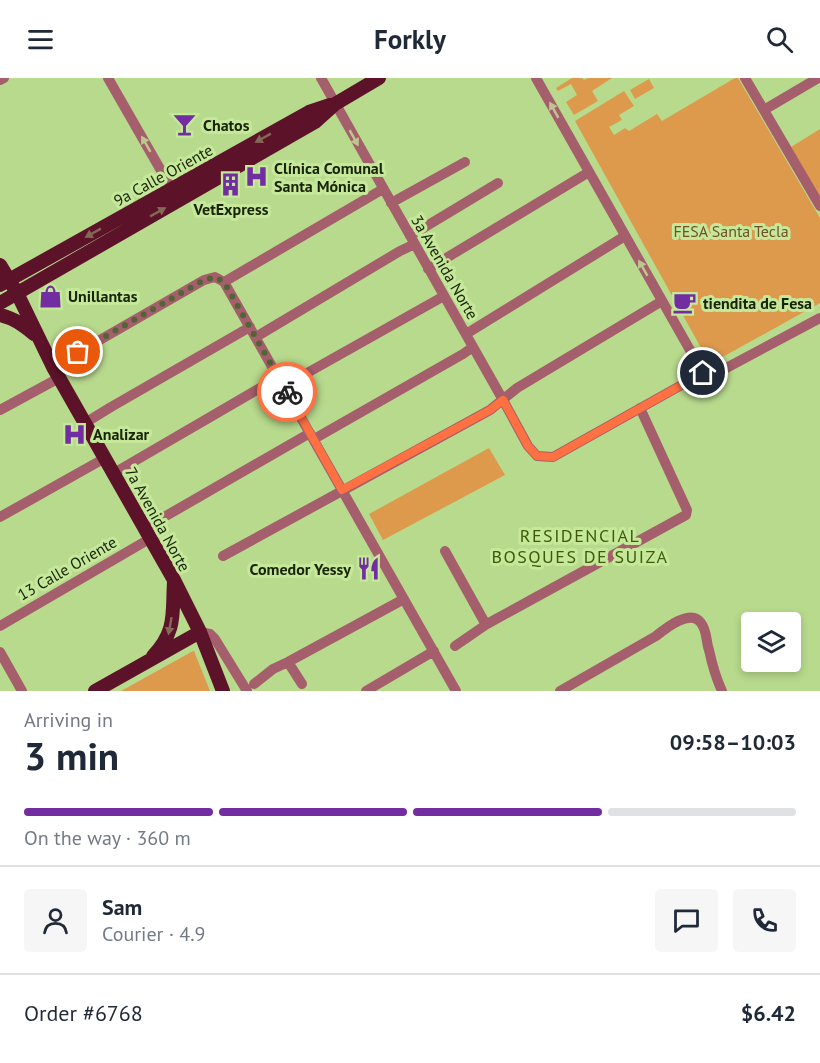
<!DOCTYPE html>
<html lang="en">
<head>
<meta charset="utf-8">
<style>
  :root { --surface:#fff; --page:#f6f6f7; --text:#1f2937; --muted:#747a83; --line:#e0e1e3; --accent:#722da1 }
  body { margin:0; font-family:"PT Sans",sans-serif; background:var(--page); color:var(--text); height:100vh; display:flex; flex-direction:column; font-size:22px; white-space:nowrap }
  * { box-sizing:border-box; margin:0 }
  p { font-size:20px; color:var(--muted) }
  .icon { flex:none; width:33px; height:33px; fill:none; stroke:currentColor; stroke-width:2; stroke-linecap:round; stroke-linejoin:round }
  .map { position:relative; height:613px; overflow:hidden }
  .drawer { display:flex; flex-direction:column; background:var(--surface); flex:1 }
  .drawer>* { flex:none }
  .fabs { position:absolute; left:741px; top:534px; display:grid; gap:12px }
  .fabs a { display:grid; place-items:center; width:60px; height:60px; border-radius:6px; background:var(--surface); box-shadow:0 3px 9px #0003; font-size:30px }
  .pin { position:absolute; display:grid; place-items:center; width:51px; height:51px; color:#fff; margin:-26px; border:3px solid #fff; border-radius:50%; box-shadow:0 2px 6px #0007 }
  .courier { position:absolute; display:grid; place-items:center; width:60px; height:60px; margin:-30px; border:4px solid #ff7043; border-radius:50%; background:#fff; color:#222; box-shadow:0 2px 8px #0007 }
  .headline em { font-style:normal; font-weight:800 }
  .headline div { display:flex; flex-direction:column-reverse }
  .headline { display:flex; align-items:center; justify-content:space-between; height:102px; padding:0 24px }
  h1 { font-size:39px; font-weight:800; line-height:45px }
  .bar { display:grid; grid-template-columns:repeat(4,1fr); gap:9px 6px; align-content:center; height:72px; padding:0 24px }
  .bar i { height:8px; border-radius:4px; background:var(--line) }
  .bar .selected { background:var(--accent) }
  .bar p { grid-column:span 4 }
  .line { display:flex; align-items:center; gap:15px; padding:0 24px; border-top:2px solid var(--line) }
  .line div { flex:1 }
  .round { display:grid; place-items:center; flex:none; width:63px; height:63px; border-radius:6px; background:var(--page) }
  header { display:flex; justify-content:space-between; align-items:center; height:78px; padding:0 24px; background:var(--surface); font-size:27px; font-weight:800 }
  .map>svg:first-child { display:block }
  .green { fill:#dd9a4d }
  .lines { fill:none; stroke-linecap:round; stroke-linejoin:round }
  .minor { stroke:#a55f6c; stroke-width:10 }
  .major { stroke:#5c1329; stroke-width:14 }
  .oneway { fill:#bdc68e }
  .oneway2 { fill:#866856 }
  .done { stroke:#506435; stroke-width:6; stroke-dasharray:0 10.8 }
  .route { stroke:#ff7043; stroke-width:8 }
  .labels { text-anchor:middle; stroke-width:6; stroke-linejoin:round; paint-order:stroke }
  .poi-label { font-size:16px; font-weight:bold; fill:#182405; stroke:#c5e89a; text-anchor:start }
  .street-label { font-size:16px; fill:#182405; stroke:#c5e89a }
  .park-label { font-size:16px; fill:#72502a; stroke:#c5e89a }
  .neighbourhood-label { font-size:18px; letter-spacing:1.5px; fill:#3f5b09; stroke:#c5e89a }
</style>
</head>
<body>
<header><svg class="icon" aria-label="menu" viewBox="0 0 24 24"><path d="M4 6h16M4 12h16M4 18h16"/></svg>Forkly<svg class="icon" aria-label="search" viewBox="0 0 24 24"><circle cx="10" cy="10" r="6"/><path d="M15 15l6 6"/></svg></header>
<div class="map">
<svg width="820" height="613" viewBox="0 0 820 613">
  <rect width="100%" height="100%" fill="#b8da8d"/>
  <!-- green -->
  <path class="green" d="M572,0H582L584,2L588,0H612L592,13L598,23L574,37L566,24L577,17L571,6L558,13L556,10Z
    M735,0H738L820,140V225L710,286L575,43L624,13L634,28L619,37L622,42L609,49L614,57L625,50L629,53L657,36L662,43Z
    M649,1L654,10L635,21L630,12Z
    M820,51V119L791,69Z
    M489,370L505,397L383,462L369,436Z
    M194,573L210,613H121L193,573Z"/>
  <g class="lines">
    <!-- minor -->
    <path class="minor" d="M108,0L175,117
      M321,0L503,322L528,368L537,378L553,379L703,295L715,296L820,240
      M536,0L703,295
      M745,0L820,128
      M0,2L4,0
      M764,32L818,0
      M391,125L465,84
      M410,158L498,105
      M428,191L589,94
      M224,204L383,111
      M466,256L625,158
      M256,259L400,173L415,166
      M53,289L204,202L215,199L224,204L456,613
      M284,308L444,218
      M0,332L59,300
      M85,345L111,329L250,249
      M314,361L463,276L473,269
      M114,395L279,299
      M0,439L105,380
      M145,450L310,355
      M445,473L485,545L487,546
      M223,478L490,332L517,310L662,223
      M0,548L151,460
      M200,554L210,556L215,561L247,613
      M455,568L487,546L686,437L687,432L640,330
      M0,574L22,613
      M288,584L302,606
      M254,606L273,591L288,584L404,521
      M366,613L434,573
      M560,613L656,558C666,550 691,530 701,545C707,552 706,564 709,572C712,586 716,600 722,613"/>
    <!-- major -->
    <path class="major" d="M0,187L17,215L53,289L174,502L200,554L223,613
      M0,207L309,34L330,27
      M0,225L315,44L335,26L379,0
      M0,237C14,240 23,247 34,256
      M153,578C177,553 172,535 174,504
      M95,613L200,554"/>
  </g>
  <!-- one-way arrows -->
  <defs><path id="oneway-solid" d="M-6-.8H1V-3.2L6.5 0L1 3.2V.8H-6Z" transform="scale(1.5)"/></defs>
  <g class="oneway">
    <use href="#oneway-solid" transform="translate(554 32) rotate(-119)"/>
    <use href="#oneway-solid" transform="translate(354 60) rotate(61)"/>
    <use href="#oneway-solid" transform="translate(146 66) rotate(-120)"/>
    <use href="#oneway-solid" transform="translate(643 190) rotate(-120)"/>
  </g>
  <g class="oneway2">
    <use href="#oneway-solid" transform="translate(263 60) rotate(151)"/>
    <use href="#oneway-solid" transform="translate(158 134) rotate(-29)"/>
    <use href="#oneway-solid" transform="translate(93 155) rotate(151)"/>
    <use href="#oneway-solid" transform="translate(170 548) rotate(100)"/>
  </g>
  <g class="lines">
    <!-- done -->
    <path class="done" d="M78,274L204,202L215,199L224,204L287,314"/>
    <!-- route -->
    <path class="route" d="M287,314L342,412L490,332L503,322L528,368L537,378L553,379L703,295"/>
  </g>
  <!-- icons -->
  <defs>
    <symbol id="bar-bare" viewBox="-9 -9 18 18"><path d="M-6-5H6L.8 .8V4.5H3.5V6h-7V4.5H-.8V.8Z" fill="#722da1" stroke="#c5e89a" stroke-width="2.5" paint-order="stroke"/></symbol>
    <symbol id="hospital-bare" viewBox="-9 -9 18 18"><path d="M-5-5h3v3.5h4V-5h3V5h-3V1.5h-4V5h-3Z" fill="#722da1" stroke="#c5e89a" stroke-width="2.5" paint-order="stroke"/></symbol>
    <symbol id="building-bare" viewBox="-9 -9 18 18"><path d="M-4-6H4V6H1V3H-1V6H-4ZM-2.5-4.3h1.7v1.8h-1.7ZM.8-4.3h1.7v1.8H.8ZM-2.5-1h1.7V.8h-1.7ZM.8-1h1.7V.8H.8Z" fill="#722da1" stroke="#c5e89a" stroke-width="2.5" paint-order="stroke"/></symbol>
    <symbol id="shop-bare" viewBox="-9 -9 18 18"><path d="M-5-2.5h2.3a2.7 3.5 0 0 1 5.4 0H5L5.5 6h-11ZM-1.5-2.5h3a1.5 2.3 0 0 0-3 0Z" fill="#722da1" stroke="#c5e89a" stroke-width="2.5" paint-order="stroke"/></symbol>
    <symbol id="cafe-bare" viewBox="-9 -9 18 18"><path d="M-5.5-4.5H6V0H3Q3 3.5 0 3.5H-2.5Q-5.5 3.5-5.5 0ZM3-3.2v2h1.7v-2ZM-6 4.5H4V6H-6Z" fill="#722da1" stroke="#c5e89a" stroke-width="2.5" paint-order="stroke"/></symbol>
    <symbol id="restaurant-bare" viewBox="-9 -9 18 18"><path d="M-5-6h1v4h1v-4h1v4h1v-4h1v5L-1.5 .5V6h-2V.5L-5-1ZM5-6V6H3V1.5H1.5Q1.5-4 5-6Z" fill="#722da1" stroke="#c5e89a" stroke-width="2.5" paint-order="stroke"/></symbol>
  </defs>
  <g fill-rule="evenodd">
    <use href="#bar-bare" x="168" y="30" width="33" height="33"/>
    <use href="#hospital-bare" x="240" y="82" width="33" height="33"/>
    <use href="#building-bare" x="214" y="90" width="33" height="33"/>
    <use href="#shop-bare" x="34" y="202" width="33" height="33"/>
    <use href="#cafe-bare" x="668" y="208" width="33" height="33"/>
    <use href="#hospital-bare" x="58" y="340" width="33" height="33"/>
    <use href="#restaurant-bare" x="352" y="474" width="33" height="33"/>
  </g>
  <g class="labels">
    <!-- poi labels -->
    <g class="poi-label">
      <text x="203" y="53">Chatos</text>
      <text x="274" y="96">Clínica Comunal<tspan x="274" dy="18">Santa Mónica</tspan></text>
      <text x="231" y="137" text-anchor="middle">VetExpress</text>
      <text x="68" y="224">Unillantas</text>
      <text x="703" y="231">tiendita de Fesa</text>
      <text x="93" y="362">Analizar</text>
      <text x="351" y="497" text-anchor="end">Comedor Yessy</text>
    </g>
    <!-- street labels -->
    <g class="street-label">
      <text transform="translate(163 97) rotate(-29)" y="6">9a Calle Oriente</text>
      <text transform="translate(445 189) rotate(60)" y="6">3a Avenida Norte</text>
      <text transform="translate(158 441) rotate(61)" y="6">7a Avenida Norte</text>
      <text transform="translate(67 490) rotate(-30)" y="6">13 Calle Oriente</text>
    </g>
    <!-- park labels -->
    <g class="park-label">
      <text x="731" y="159">FESA Santa Tecla</text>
    </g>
    <!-- neighbourhood labels -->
    <g class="neighbourhood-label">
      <text x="580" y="464">RESIDENCIAL<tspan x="580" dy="21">BOSQUES DE SUIZA</tspan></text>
    </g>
  </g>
</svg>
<div class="fabs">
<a><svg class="icon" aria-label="layers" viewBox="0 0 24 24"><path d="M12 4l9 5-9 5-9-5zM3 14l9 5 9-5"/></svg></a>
</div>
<div class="pin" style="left:78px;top:274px;background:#ea580c"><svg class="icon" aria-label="bag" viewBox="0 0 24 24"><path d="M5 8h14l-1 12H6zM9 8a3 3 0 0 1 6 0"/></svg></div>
<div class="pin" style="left:703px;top:295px;background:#1f2937"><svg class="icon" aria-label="home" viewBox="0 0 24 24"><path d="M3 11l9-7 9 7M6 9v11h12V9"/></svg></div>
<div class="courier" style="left:287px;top:314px"><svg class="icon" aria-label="bike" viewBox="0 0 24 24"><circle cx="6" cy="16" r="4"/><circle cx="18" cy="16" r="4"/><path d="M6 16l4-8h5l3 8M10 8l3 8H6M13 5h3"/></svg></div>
</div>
<section class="drawer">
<div class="headline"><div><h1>3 min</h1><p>Arriving in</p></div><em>09:58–10:03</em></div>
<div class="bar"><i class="selected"></i><i class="selected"></i><i class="selected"></i><i></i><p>On the way · 360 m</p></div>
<div class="line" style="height:108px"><a class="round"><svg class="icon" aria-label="person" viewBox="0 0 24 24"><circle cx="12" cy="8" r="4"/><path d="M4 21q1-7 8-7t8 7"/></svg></a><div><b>Sam</b><p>Courier · 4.9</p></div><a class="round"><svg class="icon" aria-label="chat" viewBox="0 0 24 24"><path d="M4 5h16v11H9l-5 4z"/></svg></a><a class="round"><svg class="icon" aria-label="phone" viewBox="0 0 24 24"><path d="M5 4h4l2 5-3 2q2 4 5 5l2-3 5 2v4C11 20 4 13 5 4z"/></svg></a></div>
<div class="line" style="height:78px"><div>Order #6768</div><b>$6.42</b></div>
</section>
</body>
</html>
